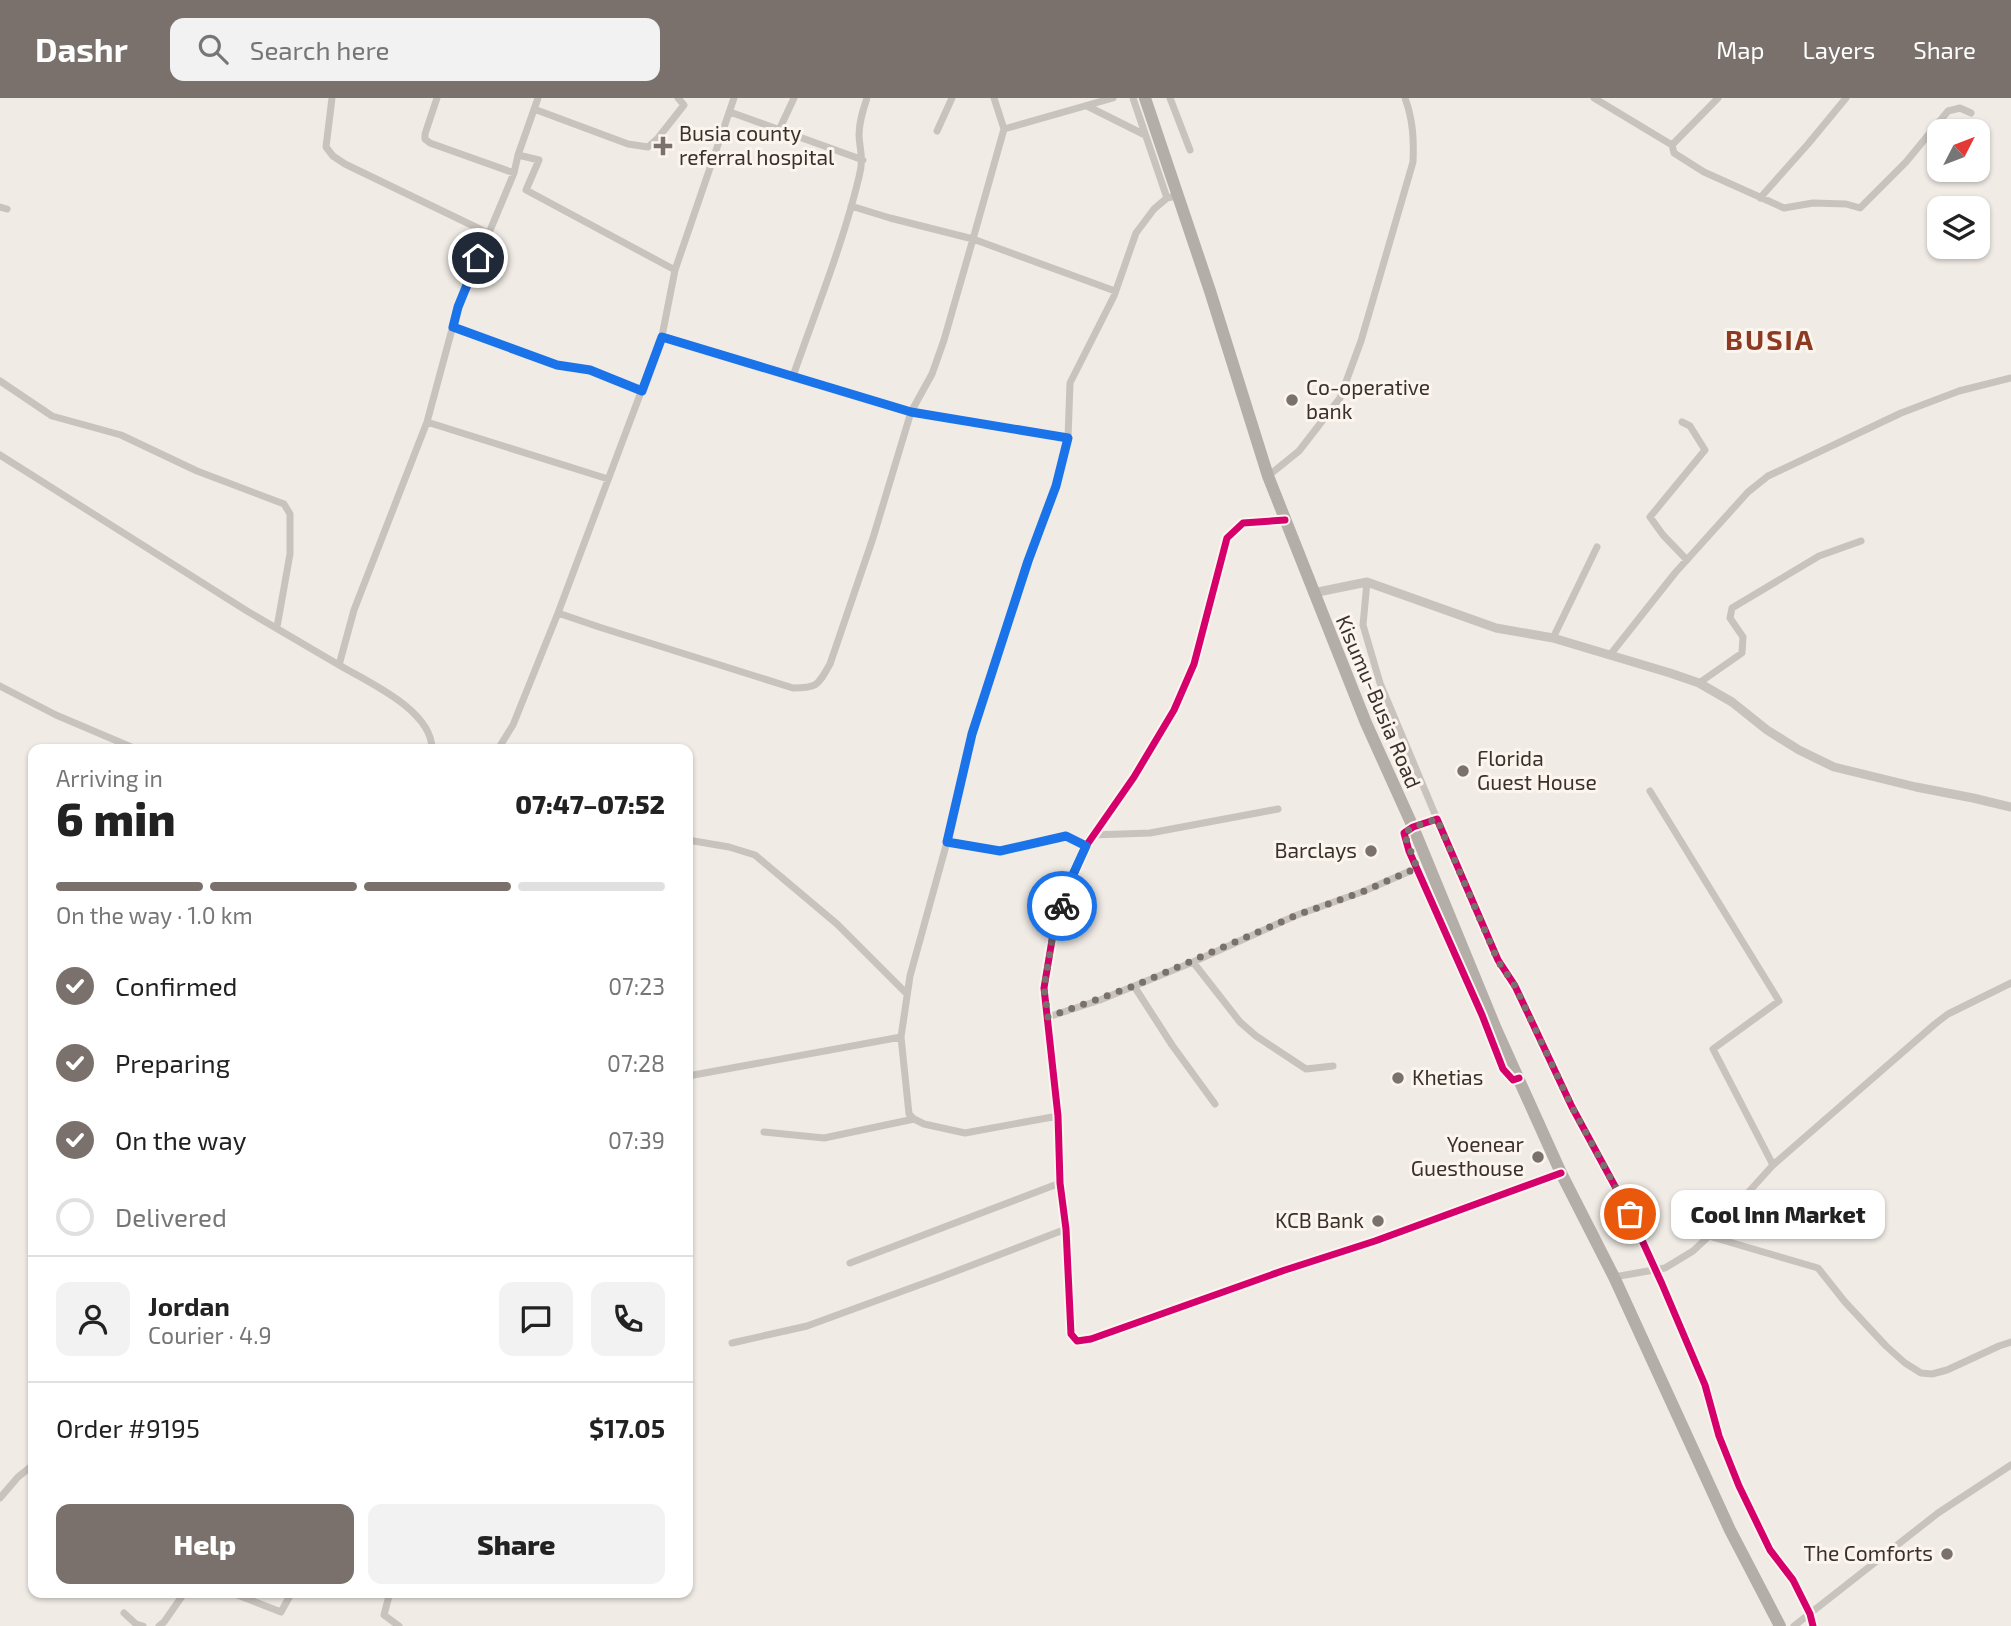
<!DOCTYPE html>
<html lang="en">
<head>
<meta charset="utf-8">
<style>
  :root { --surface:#fff; --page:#f2f2f2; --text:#222; --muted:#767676; --line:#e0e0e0; --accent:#7a716c }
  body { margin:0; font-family:"Exo 2",sans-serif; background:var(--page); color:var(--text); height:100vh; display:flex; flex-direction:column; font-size:26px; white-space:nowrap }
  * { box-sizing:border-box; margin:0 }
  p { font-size:23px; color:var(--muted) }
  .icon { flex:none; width:38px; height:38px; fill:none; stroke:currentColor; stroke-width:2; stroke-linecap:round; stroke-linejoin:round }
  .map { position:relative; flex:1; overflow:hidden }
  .details { position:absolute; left:28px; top:646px; width:665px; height:854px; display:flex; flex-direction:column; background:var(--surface); border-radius:14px; box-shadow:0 2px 5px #0004 }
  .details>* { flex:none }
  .needle { width:46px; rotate:48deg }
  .tools { position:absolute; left:1927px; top:21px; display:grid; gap:14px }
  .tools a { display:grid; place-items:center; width:63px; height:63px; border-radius:14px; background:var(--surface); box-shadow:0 2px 5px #0004; font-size:35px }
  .pin { position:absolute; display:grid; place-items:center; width:60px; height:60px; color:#fff; margin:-30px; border:4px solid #fff; border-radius:50%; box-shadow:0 2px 7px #0007 }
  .courier { position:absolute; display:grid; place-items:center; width:70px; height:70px; margin:-35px; border:5px solid #1a73e8; border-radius:50%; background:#fff; color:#222; box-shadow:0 2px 9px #0007 }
  .bubble { position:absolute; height:49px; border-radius:14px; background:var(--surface); box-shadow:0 2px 5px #0004; font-size:23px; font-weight:800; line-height:49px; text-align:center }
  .summary em { font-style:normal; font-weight:800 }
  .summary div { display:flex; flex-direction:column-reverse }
  .summary { display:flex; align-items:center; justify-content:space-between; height:119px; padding:0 28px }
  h1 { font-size:46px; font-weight:800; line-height:52px }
  .bar { display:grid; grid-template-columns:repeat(4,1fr); gap:10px 7px; align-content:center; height:84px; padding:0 28px }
  .bar i { height:9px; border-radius:5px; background:var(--line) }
  .bar .active { background:var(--accent) }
  .bar p { grid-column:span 4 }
  .line { display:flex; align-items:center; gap:18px; padding:0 28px; border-top:2px solid var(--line) }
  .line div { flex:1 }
  .round { display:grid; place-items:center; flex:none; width:74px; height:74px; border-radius:14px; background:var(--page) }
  ol { padding:0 28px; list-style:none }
  li { display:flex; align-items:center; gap:21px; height:77px }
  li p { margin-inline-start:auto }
  li .icon { padding:7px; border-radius:50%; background:var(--accent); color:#fff; stroke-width:4 }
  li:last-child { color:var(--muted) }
  li i { width:38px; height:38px; border:4px solid var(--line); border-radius:50% }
  .button { display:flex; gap:14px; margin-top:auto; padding:14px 28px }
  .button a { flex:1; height:80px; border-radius:14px; background:var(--accent); color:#fff; font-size:28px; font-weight:800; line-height:80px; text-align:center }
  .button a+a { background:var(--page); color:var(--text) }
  header { display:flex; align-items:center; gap:42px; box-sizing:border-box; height:98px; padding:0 35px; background:var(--accent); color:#fff }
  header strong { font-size:33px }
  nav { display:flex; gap:38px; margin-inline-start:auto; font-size:24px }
  .search { width:490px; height:63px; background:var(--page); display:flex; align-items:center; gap:18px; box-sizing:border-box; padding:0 24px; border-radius:14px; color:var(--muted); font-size:26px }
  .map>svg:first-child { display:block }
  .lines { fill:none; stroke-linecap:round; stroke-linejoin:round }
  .minor { stroke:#c9c3be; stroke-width:7 }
  .tertiary { stroke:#c9c3be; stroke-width:9 }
  .trunk { stroke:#b4aea8; stroke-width:12 }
  .cycleway-casing { stroke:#fbf5ee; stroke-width:11 }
  .cycleway { stroke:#d6006c; stroke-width:7 }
  .done { stroke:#7a716c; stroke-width:7; stroke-dasharray:0 12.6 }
  .route { stroke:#1a73e8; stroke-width:9 }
  .poi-dot { fill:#7a716c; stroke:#fbf5ee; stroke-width:2.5 }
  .labels { text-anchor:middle; stroke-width:6; stroke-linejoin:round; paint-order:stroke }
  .poi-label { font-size:21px; fill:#3b302b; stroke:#fbf5ee; text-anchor:start }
  .street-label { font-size:21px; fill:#3b302b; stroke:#fbf5ee }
  .district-label { font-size:28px; font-weight:bold; letter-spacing:2px; fill:#8c3b22; stroke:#fbf5ee }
</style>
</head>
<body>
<header>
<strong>Dashr</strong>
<div class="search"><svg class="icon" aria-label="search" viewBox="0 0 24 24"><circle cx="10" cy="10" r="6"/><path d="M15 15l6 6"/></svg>Search here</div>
<nav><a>Map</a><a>Layers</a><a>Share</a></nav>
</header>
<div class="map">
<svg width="2011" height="1528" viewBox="0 0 2011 1528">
  <rect width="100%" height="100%" fill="#f0ebe5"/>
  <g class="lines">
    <!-- minor -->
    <path class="minor" d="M332,0L326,49L333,58L345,66L488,135
      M437,0L425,36V41L430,45L514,75
      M994,0L1004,31
      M1113,0L1004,31L973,141L1115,193
      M1133,0L1167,100
      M1170,0L1190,52
      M1594,0L1672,47L1674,55L1704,74L1784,110L1813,105L1846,106L1860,110L1906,64L1948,13L1960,10L1971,15
      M1087,8L1145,37
      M534,11L628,46L648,49L658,40L684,7L678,0
      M730,14L863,62
      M779,32L794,0
      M937,33L952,0
      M1672,47L1718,0
      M518,57L539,62L526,92L675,172
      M1760,100L1808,46L1846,0
      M0,109L7,111
      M453,229L557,267L590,272L642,293
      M662,238L911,314L1068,340
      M793,278C816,212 843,146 859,79C864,59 860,55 859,37C859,24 863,12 867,0
      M0,283L52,318L121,337L197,373L284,406L290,416V456L277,529
      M427,324L608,381
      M1682,324L1690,328L1705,352L1650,419L1663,437L1687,462
      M0,357L247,513L339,567
      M1268,378L1299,353L1340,300L1361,243L1413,64C1414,41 1413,22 1405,0
      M1285,422L1243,425L1227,440L1194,566L1174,612L1134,679L1086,748L1071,783L1053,836L1044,890L1058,1018L1060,1085L1066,1131L1071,1236L1077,1243L1091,1241L1285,1172L1375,1143L1561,1075
      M1367,484L1363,527L1380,585L1437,721
      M558,515L599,529L793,590C818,590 818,587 830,566L873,440L911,314L932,276L944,242L973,141L890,120L851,108
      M1553,540L1597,449
      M1610,557L1675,475L1748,394L1768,378L1901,315L1959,293L2011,280
      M1699,585L1742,555L1743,539L1730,520L1732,510L1819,458L1861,443
      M0,588L56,617L136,651
      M432,651C432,612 368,584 339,567L354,512L427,324L458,209L514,75L518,57L538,0
      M498,651L513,627L558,515L662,238L675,172L734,0
      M1650,693L1779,903L1713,951L1773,1067
      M1093,737L1150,735L1278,711
      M688,742L729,749L755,757L837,826L907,896
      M947,744L1000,753L1066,738L1086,748
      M1193,864L1240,924L1256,938L1306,971L1333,968
      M1134,888L1172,947L1215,1006
      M1048,919L1100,902L1193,864L1297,817L1362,794L1417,770
      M688,978L901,939
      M1519,980L1513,982L1503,971L1482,917L1409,753L1404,735L1413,729L1437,721L1498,862L1515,888L1572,1009L1630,1116L1662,1186L1705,1287L1719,1338L1739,1388L1770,1452L1793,1482L1810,1516L1813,1528
      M1058,1018L965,1035L924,1026L914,1021L909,1016L901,939L910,878L947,744L972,636L1029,463L1056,388L1068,340L1070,285L1114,198L1136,135L1154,111L1167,100L1177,98
      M764,1034L824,1040L914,1021
      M1712,1139L1818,1170L1845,1204L1886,1248L1905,1265L1921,1275L1932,1276L1947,1272L1999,1248L2011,1244
      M850,1165L1060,1085
      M1614,1179L1665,1170L1693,1153L1707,1140L1773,1067L1935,926L1948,916L2011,885
      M732,1245L807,1228L941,1179L1066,1131
      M0,1400L18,1379L33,1367
      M230,1494L281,1514L292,1494
      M390,1494L384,1517L399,1528
      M124,1515L136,1526L143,1528
      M159,1528L164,1524L185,1494
      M1794,1528L1938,1415L2011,1367"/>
    <!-- tertiary -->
    <path class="tertiary" d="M1313,495L1367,484L1496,530L1553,540L1670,575L1699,585L1732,604L1767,632L1799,652L1834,669L1916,689L1973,700L2011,709"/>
    <!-- trunk -->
    <path class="trunk" d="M1145,0L1210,193L1268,378L1366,625L1413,729L1496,931L1561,1075L1614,1179L1730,1432L1780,1528"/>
    <defs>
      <path id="cycleway" d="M1285,422L1243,425L1227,440L1194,566L1174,612L1134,679L1086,748L1071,783L1053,836L1044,890L1058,1018L1060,1085L1066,1131L1071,1236L1077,1243L1091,1241L1285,1172L1375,1143L1561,1075
        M1519,980L1513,982L1503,971L1482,917L1409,753L1404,735L1413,729L1437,721L1498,862L1515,888L1572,1009L1630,1116L1662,1186L1705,1287L1719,1338L1739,1388L1770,1452L1793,1482L1810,1516L1813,1528"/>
    </defs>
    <!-- cycleway casing -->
    <use href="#cycleway" class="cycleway-casing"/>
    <!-- cycleway -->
    <use href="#cycleway" class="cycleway"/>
  </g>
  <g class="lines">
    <!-- done -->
    <path class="done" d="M1062,808L1053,836L1044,890L1048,919L1134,888L1297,817L1362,794L1417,770L1404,735L1413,729L1437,721L1498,863L1515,888L1572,1009L1630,1116"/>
    <!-- route -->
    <path class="route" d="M478,160L458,209L453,229L557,267L590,272L642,293L662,239L911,314L1068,340L1056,388L1028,463L972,636L947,744L1000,753L1066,738L1086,748L1070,783L1062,808"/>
  </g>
  <!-- markers -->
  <g class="poi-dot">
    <path d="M659.5 37.5h7v7h7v7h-7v7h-7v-7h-7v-7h7z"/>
    <circle cx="1292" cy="302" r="7"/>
    <circle cx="1463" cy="673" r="7"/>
    <circle cx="1371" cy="753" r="7"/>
    <circle cx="1398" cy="980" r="7"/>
    <circle cx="1538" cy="1059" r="7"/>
    <circle cx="1378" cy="1123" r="7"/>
    <circle cx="1947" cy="1456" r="7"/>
  </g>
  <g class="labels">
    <!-- poi labels -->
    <g class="poi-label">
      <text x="679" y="43">Busia county<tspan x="679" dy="24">referral hospital</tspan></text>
      <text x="1306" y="297">Co-operative<tspan x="1306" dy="24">bank</tspan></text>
      <text x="1477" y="668">Florida<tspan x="1477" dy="24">Guest House</tspan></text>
      <text x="1357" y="760" text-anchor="end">Barclays</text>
      <text x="1412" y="987">Khetias</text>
      <text x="1524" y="1054" text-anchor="end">Yoenear<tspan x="1524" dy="24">Guesthouse</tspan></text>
      <text x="1364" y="1130" text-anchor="end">KCB Bank</text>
      <text x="1933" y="1463" text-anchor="end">The Comforts</text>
    </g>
    <!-- street labels -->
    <g class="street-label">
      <text transform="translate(1378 604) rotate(67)" y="7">Kisumu-Busia Road</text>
    </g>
    <!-- district labels -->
    <g class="district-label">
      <text x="1770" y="252">BUSIA</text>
    </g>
  </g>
</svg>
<div class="tools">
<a><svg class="needle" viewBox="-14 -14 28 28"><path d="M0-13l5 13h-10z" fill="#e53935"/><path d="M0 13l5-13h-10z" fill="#767676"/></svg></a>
<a><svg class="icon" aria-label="layers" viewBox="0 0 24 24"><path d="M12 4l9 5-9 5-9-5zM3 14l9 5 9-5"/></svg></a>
</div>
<div class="pin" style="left:1630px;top:1116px;background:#ea580c"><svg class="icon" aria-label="bag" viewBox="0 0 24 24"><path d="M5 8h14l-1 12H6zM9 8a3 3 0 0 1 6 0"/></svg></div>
<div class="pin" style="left:478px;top:160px;background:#1f2937"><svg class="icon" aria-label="home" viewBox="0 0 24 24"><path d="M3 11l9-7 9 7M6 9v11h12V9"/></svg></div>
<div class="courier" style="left:1062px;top:808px"><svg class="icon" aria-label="bike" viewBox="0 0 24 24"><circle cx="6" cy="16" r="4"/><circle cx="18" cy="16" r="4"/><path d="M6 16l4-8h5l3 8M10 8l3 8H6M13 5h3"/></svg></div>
<div class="bubble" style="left:1671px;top:1092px;width:214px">Cool Inn Market</div>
<section class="details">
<div class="summary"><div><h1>6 min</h1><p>Arriving in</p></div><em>07:47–07:52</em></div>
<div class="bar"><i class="active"></i><i class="active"></i><i class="active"></i><i></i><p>On the way · 1.0 km</p></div>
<ol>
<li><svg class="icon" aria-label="check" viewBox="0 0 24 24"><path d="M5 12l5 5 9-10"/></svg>Confirmed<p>07:23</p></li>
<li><svg class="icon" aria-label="check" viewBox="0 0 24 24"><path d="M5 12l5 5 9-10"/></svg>Preparing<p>07:28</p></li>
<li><svg class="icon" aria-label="check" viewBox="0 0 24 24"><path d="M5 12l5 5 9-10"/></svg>On the way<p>07:39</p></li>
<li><i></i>Delivered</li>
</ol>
<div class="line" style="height:126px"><a class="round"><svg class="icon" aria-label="person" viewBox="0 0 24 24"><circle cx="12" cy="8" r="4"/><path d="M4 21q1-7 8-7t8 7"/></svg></a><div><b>Jordan</b><p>Courier · 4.9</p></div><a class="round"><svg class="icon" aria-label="chat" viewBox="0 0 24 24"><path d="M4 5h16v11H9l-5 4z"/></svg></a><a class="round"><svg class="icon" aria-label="phone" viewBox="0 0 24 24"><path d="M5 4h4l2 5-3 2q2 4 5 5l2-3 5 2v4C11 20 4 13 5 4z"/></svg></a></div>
<div class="line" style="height:91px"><div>Order #9195</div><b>$17.05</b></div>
<div class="button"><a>Help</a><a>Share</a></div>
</section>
</div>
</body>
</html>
